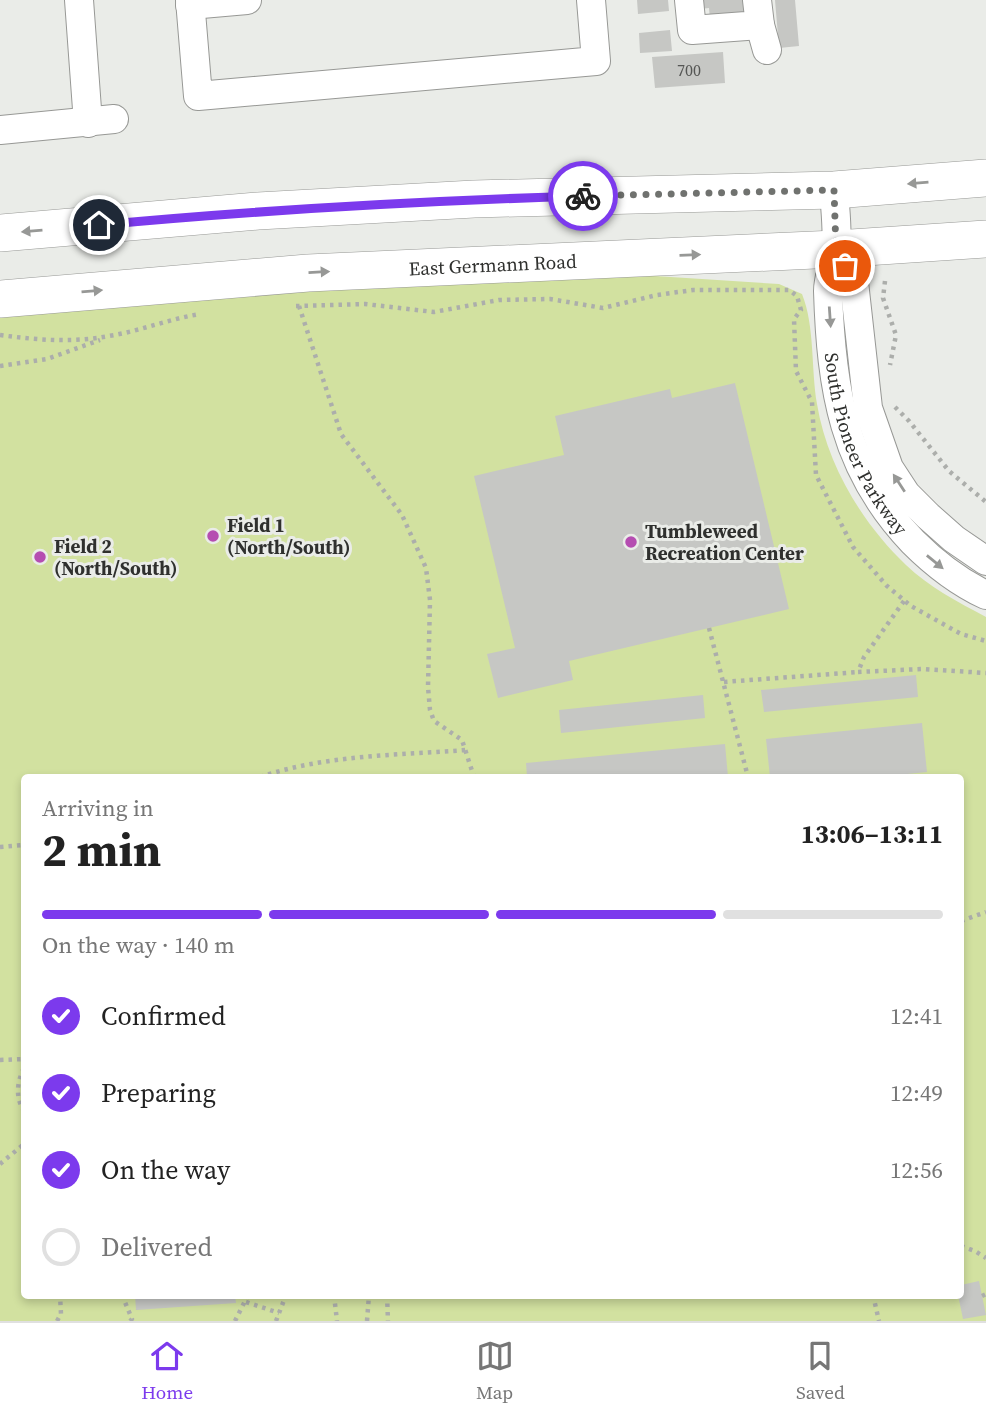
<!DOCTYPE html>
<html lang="en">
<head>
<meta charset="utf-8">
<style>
  :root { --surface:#fff; --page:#f2f2f2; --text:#222; --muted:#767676; --line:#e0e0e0; --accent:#7c3aed }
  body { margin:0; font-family:"Source Serif 4",serif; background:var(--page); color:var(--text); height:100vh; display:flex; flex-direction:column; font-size:26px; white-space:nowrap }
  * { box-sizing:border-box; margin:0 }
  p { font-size:23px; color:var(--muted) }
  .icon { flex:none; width:38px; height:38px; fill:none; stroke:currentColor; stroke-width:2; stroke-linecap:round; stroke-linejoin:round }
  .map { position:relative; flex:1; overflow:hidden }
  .details { position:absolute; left:21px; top:774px; width:943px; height:525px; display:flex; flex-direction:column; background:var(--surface); border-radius:7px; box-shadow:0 4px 10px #0003 }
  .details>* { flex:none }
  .pin { position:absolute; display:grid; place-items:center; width:60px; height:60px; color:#fff; margin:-30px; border:4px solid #fff; border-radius:50%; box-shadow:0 2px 7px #0007 }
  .courier { position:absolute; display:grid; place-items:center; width:70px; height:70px; margin:-35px; border:5px solid #7c3aed; border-radius:50%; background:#fff; color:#222; box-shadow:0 2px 9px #0007 }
  .summary em { font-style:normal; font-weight:700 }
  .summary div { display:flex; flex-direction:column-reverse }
  .summary { display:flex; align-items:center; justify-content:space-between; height:119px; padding:0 21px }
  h1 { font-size:46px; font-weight:700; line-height:52px }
  .bar { display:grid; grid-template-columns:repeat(4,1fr); gap:10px 7px; align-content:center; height:84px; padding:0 21px }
  .bar i { height:9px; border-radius:5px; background:var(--line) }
  .bar .selected { background:var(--accent) }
  .bar p { grid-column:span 4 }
  ol { padding:0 21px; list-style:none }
  li { display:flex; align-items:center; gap:21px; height:77px }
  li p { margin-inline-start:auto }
  li .icon { padding:7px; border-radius:50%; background:var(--accent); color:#fff; stroke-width:4 }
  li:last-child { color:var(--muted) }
  li i { width:38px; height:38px; border:4px solid var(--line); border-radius:50% }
  .menu { display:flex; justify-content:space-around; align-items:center; height:98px; border-top:2px solid var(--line); background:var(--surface); font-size:19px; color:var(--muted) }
  .menu a { display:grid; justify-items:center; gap:4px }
  .menu .selected { color:var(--accent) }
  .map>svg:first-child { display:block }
  .green { fill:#d2e1a0; fill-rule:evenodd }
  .building { fill:#c6c7c4 }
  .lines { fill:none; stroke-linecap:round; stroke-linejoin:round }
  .minor-casing { stroke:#979895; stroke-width:30 }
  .major-casing { stroke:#979895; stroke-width:38 }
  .path { stroke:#acaeab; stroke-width:4.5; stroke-dasharray:3.5 5; stroke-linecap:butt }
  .minor { stroke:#fff; stroke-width:28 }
  .major { stroke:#fff; stroke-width:37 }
  .oneway { fill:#979896 }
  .done { stroke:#70726f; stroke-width:7; stroke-dasharray:0 12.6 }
  .route { stroke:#7c3aed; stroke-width:9 }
  .poi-dot { fill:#b54db1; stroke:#eaece8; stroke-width:2.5 }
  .labels { text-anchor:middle; stroke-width:6; stroke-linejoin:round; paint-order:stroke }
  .number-label { font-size:16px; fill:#555654 }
  .street-label { font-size:19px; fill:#2f302e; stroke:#eaece8 }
  .poi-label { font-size:19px; font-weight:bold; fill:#2f302e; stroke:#eaece8; text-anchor:start }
</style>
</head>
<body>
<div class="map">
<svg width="986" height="1321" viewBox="0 0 986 1321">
  <rect width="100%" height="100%" fill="#eaece8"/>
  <!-- green -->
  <path class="green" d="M624,274L779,284L802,294C815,326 811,370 817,404C827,465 862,523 906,565C929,587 958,602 986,617V1321H0V317L342,288ZM24,777H961V1295H24Z"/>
  <!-- building -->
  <path class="building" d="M637,0H668L669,11L638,14Z
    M699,0H746L748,17L710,20L709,8L700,9Z
    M775,0H795L799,46L779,48Z
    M670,30L672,51L640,53L639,33Z
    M723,52L725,83L655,88L652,57Z
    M735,383L789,609L569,661L573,680L498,698L487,654L515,648L474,476L564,455L555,416L670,389L672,398Z
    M916,675L918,697L764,712L761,690Z
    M703,695L705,718L561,733L559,710Z
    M922,723L927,772L878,777H770L766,739Z
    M725,744L728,777H527L526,763Z
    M979,1281L986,1315L963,1319L958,1295H961V1285Z
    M135,1295H235L236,1303L136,1310Z"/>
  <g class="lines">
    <defs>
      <g id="minor">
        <path d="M79,0L88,123"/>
        <path d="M190,0L198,96L596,61L591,0"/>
        <path d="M689,0L692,30L760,25L757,0"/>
        <path d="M190,5L247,0"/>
        <path d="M760,25L767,50"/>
        <path d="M0,130L114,119"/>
        <path id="s1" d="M834,190C835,209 838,230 836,249C835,263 828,276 828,291C831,388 843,469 913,542C934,563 958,582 986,595"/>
        <path d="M836,249L854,282L868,408L889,468L906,494L928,516L954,539L986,561"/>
      </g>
      <g id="major">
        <path d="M0,233L258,211L474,199L834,190L986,178"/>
        <path id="s2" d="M0,299L308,273L836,249L986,239"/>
      </g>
    </defs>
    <!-- minor casing -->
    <use href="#minor" class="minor-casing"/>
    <!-- major casing -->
    <use href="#major" class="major-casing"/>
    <!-- path -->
    <path class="path" d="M885,281L883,298L896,335L890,365
      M296,306L365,304L434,312L499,300L550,299L603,308L657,295L693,290H789L797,296L801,310L794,319L796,371L812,402L816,475L853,547L887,586L911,606L961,634L986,641
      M299,306L341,434L402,515L426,568L430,600L428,687L430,710L434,721L462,740L474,777
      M0,335C37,340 72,343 109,336C140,331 169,319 200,314
      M0,366L47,359L100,340
      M895,407L909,421L949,471L986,502
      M904,601L864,657L858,672L922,669L986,673
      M709,628L748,777
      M724,682L858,672
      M260,777C325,755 398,755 466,750
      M0,847L24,845
      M961,921L986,912
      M0,1060L24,1059
      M24,1068C17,1082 15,1097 24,1111
      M0,1164L24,1144
      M961,1246L975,1251L986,1258
      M122,1295L132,1319L130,1321
      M334,1295L337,1321
      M387,1295L388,1321
      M873,1295L879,1321
      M982,1296L986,1294
      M246,1302L279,1313
      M57,1321L61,1314L60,1295
      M235,1321L248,1295
      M276,1321L286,1295
      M367,1321L369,1295"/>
    <!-- minor -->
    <use href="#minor" class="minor"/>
    <!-- major -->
    <use href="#major" class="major"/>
  </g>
  <!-- one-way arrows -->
  <defs><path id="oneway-solid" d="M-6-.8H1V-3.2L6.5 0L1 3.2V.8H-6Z" transform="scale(1.75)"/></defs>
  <g class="oneway">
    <use href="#oneway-solid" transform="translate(918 183) rotate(175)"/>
    <use href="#oneway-solid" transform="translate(32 231) rotate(175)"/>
    <use href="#oneway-solid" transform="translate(690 255) rotate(-2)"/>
    <use href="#oneway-solid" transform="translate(319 272) rotate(-3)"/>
    <use href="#oneway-solid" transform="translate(92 291) rotate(-5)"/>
    <use href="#oneway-solid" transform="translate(830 317) rotate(86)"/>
    <use href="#oneway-solid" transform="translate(899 483) rotate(-123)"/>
    <use href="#oneway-solid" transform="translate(935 562) rotate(39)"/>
  </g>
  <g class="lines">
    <!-- done -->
    <path class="done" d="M583,196L834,190L836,249L845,266"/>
    <!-- route -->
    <path class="route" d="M99,225C260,210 422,201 583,196"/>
  </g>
  <!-- markers -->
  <g class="poi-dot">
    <circle cx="213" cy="536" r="7"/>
    <circle cx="631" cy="542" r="7"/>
    <circle cx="40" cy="557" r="7"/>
  </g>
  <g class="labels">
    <!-- number labels -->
    <g class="number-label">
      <text x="689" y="76">700</text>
    </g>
    <!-- street labels -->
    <g class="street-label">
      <text dy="7" stroke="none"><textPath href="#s2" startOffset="494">East Germann Road</textPath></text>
      <text dy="7" stroke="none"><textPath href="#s1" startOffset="262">South Pioneer Parkway</textPath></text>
    </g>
    <!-- poi labels -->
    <g class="poi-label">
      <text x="227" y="532">Field 1<tspan x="227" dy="22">(North/South)</tspan></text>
      <text x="645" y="538">Tumbleweed<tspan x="645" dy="22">Recreation Center</tspan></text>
      <text x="54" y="553">Field 2<tspan x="54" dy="22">(North/South)</tspan></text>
    </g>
  </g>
</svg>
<div class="pin" style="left:845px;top:266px;background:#ea580c"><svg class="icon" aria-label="bag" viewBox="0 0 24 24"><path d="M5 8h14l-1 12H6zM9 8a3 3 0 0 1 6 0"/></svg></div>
<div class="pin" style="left:99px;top:225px;background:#1f2937"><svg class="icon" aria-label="home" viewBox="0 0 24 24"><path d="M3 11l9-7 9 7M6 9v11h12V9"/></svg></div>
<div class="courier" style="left:583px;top:196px"><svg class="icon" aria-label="bike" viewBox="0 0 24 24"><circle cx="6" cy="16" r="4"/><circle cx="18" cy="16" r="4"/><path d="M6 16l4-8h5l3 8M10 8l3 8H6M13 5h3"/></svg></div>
<section class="details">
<div class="summary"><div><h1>2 min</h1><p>Arriving in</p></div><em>13:06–13:11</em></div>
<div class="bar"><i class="selected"></i><i class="selected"></i><i class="selected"></i><i></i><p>On the way · 140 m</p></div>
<ol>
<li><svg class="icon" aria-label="check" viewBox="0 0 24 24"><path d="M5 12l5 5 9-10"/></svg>Confirmed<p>12:41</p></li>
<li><svg class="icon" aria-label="check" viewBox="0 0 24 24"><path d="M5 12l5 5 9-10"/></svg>Preparing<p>12:49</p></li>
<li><svg class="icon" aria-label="check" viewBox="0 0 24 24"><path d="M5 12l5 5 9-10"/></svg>On the way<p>12:56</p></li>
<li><i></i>Delivered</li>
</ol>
</section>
</div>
<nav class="menu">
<a class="selected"><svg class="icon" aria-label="home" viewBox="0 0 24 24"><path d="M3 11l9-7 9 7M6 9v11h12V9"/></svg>Home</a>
<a><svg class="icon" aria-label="map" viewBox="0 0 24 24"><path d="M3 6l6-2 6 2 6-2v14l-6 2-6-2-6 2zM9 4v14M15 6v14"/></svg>Map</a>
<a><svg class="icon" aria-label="saved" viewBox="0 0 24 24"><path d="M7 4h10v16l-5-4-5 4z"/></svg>Saved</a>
</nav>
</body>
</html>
